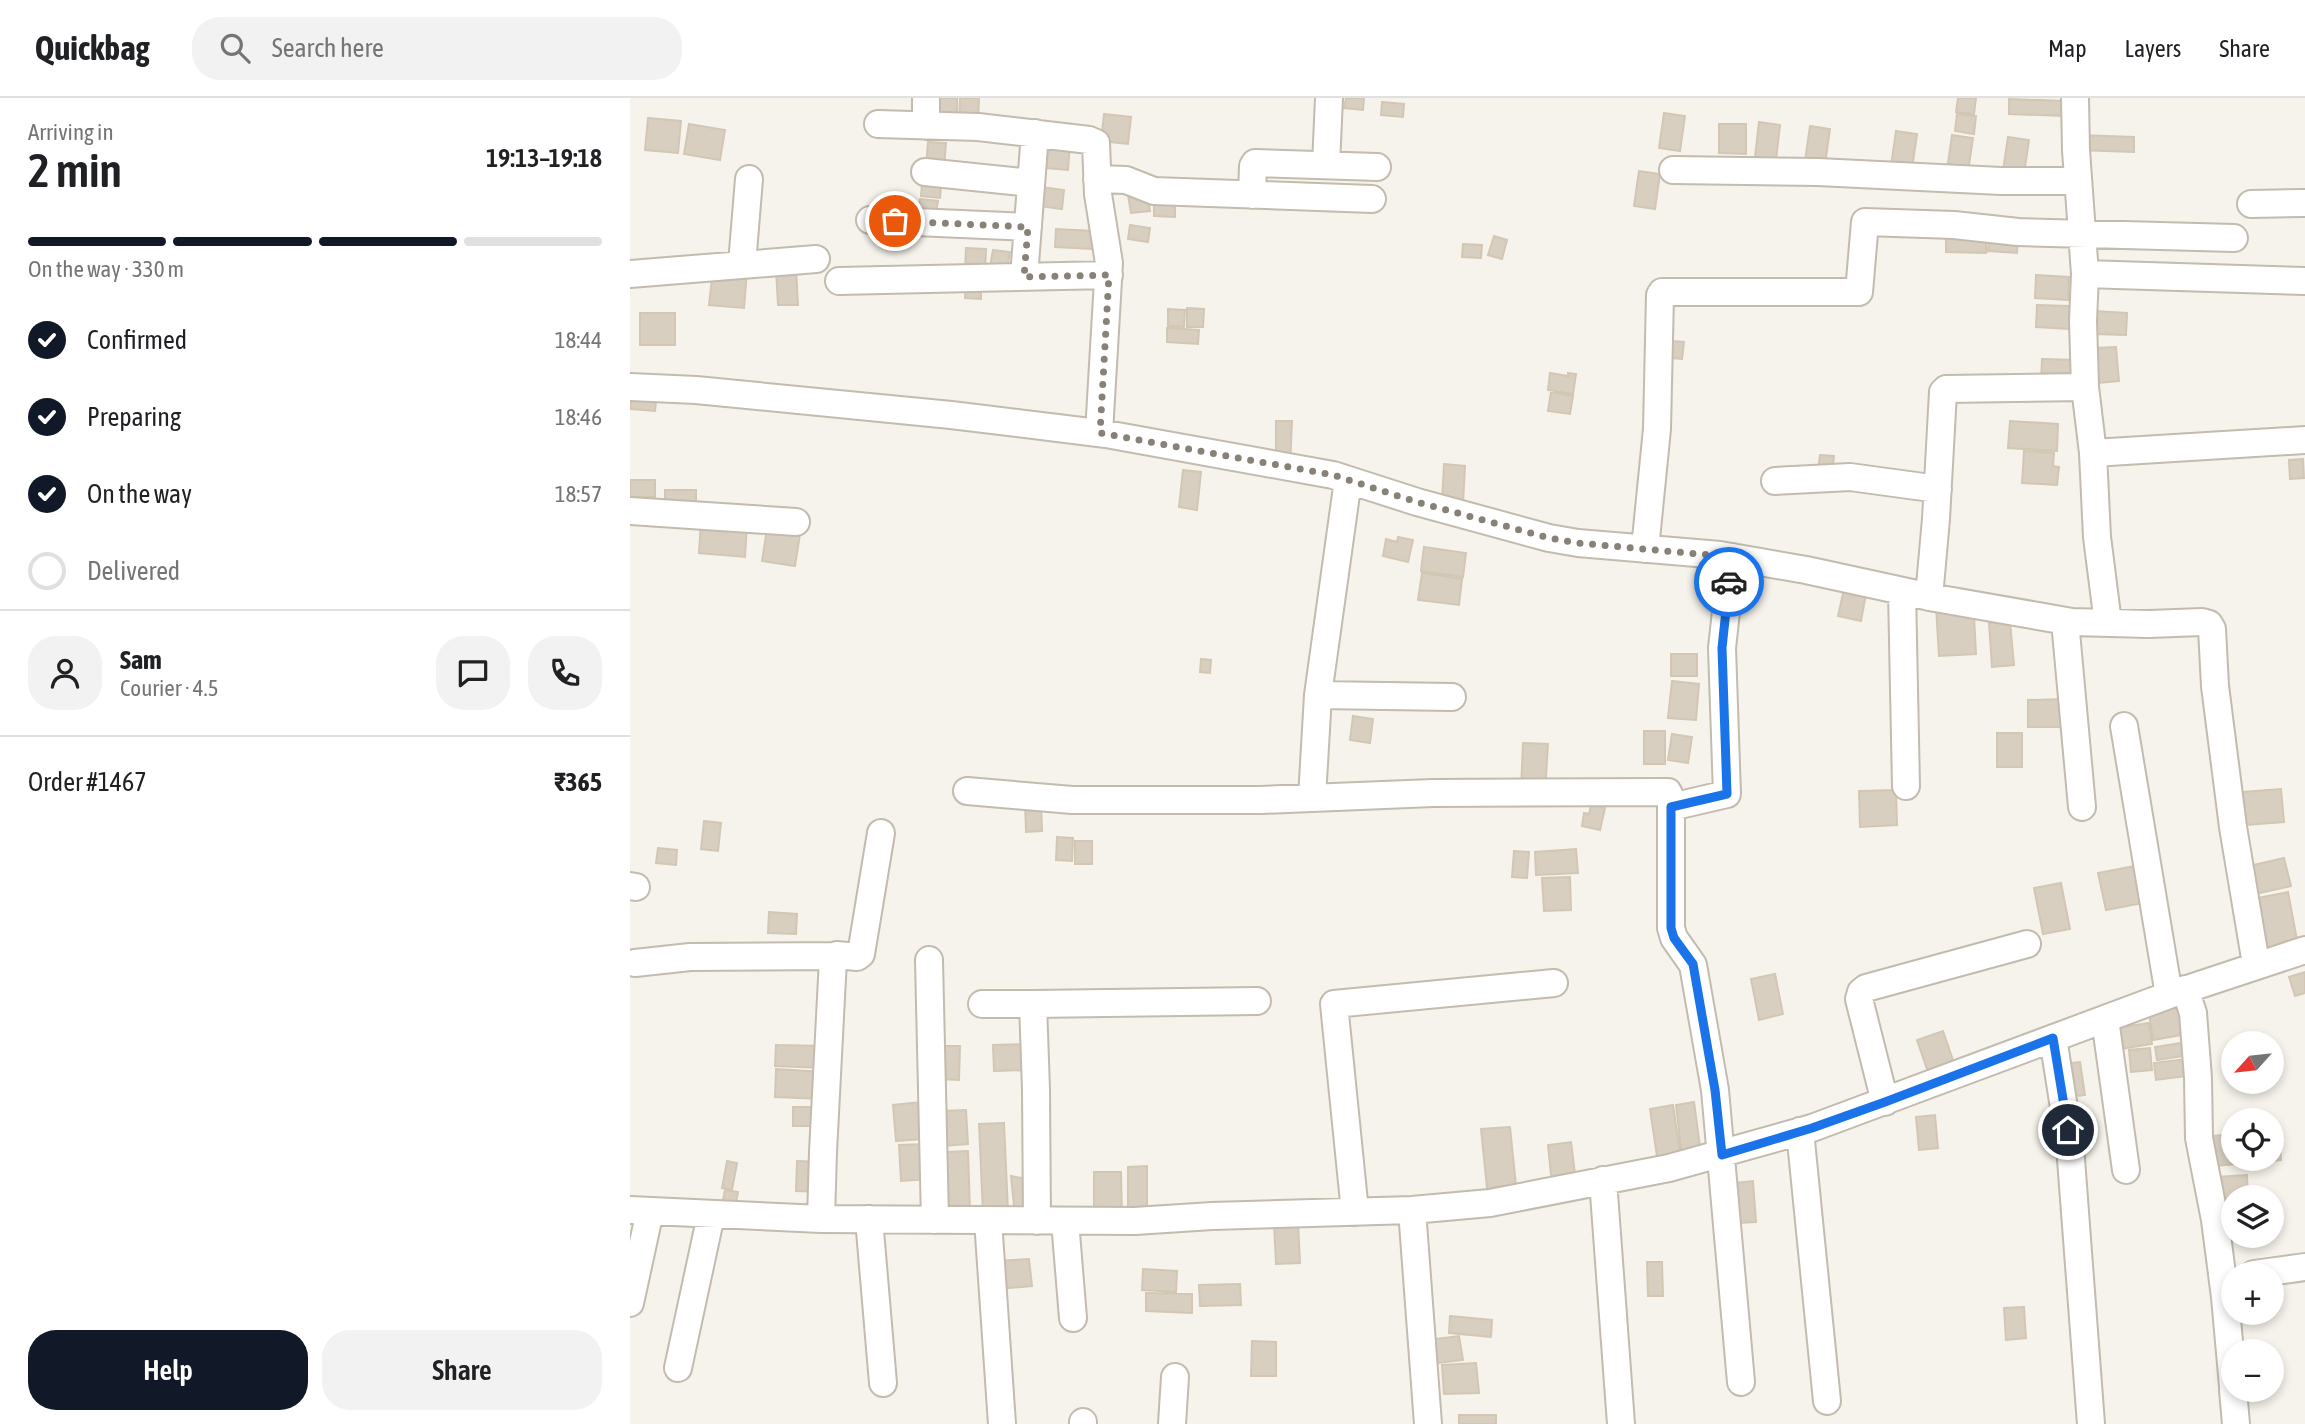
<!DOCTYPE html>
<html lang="en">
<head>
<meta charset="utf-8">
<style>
  :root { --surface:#fff; --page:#f2f2f2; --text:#202124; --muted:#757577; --line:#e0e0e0; --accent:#111827 }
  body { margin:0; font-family:"Asap Condensed",sans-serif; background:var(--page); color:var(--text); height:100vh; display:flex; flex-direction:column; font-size:26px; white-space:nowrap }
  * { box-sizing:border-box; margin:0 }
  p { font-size:23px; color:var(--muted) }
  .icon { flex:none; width:38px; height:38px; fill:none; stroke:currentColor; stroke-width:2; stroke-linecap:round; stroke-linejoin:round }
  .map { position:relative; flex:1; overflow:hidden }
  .drawer { display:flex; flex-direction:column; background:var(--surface); width:630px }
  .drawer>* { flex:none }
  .needle { width:46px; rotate:243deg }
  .fabs { position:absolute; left:1591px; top:933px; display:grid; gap:14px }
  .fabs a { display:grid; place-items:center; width:63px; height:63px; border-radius:50%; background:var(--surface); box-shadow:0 4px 10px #0003; font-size:35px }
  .pin { position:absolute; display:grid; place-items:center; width:60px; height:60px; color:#fff; margin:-30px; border:4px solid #fff; border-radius:50%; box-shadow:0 2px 7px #0007 }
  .courier { position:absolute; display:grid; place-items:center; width:70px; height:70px; margin:-35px; border:5px solid #1a73e8; border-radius:50%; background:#fff; color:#222; box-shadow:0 2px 9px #0007 }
  .head em { font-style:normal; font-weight:600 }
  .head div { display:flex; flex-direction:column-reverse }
  .head { display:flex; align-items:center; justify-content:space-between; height:119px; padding:0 28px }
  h1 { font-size:46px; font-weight:600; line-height:52px }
  .bar { display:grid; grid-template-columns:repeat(4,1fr); gap:10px 7px; align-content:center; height:84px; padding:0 28px }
  .bar i { height:9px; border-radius:5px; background:var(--line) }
  .bar .current { background:var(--accent) }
  .bar p { grid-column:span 4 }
  .line { display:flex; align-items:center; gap:18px; padding:0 28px; border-top:2px solid var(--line) }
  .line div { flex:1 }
  .round { display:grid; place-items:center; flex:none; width:74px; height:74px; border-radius:28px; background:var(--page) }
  ol { padding:0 28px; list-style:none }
  li { display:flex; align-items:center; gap:21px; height:77px }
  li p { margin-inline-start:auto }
  li .icon { padding:7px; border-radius:50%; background:var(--accent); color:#fff; stroke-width:4 }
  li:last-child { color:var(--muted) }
  li i { width:38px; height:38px; border:4px solid var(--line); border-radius:50% }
  .cta { display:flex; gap:14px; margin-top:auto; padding:14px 28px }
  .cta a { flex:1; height:80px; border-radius:28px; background:var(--accent); color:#fff; font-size:28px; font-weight:600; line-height:80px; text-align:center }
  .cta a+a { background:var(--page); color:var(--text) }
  header { display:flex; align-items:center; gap:42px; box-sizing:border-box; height:98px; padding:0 35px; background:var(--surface); border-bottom:2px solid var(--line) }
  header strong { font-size:33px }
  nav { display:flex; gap:38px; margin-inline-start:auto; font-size:24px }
  .search { width:490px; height:63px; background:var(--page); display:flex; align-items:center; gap:18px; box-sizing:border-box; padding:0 24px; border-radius:28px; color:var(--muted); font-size:26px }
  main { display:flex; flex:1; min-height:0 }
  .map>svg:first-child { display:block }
  .building { fill:#d8cfc1; stroke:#d3c7b4; stroke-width:2 }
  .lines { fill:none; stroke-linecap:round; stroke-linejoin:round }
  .minor-casing { stroke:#c2bbae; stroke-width:30 }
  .minor { stroke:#fff; stroke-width:26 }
  .done { stroke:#878178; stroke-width:7; stroke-dasharray:0 12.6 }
  .route { stroke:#1a73e8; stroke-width:9 }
</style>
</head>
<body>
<header>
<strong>Quickbag</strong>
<div class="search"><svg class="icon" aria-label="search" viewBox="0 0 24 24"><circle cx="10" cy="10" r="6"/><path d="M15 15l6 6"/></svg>Search here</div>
<nav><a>Map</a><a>Layers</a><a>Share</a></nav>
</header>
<main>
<section class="drawer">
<div class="head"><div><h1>2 min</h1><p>Arriving in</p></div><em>19:13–19:18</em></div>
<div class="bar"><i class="current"></i><i class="current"></i><i class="current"></i><i></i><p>On the way · 330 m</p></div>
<ol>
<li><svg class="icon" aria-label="check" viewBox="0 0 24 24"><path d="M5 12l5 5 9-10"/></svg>Confirmed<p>18:44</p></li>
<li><svg class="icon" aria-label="check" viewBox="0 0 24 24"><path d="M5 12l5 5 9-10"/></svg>Preparing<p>18:46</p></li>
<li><svg class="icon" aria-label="check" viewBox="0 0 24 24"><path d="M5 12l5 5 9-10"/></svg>On the way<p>18:57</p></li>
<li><i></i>Delivered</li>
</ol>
<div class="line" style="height:126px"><a class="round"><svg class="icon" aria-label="person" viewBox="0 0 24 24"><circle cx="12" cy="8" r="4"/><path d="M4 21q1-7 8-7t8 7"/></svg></a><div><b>Sam</b><p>Courier · 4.5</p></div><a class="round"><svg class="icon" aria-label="chat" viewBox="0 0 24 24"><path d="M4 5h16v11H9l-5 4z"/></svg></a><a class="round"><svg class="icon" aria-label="phone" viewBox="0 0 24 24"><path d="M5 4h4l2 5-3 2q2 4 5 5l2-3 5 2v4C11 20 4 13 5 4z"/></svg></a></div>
<div class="line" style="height:91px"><div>Order #1467</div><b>₹365</b></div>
<div class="cta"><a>Help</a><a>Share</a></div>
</section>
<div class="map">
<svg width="1675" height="1326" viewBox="0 0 1675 1326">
  <rect width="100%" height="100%" fill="#f6f3ec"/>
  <!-- building -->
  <path class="building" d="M309,0H327V24H309Z
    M330,0H349L348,26H329Z
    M716,0H734L733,12L714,10Z
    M1328,0H1346L1344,16L1326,14Z
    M1379,1L1435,3V18L1379,16Z
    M752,4L774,6L773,19L751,17Z
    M1034,15L1055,18L1050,53L1029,50Z
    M474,16L501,19L498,46L471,43Z
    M1327,16L1346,18L1344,36L1325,33Z
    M18,20L51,23L48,55L15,52Z
    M1129,24L1150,27L1146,62L1125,59Z
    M59,26L95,32L90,62L54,56Z
    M1089,26H1116V56L1089,55Z
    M1180,28L1200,31L1195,66L1175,63Z
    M1266,33L1287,36L1282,71L1261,68Z
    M1322,37L1343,40L1338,74L1317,72Z
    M1448,37L1504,39V54L1447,52Z
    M1378,39L1399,42L1394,76L1373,73Z
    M408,41L440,44L438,72L405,69Z
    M298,44L316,45L314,70L296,69Z
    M1009,73L1030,76L1025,111L1004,108Z
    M293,76L312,78L310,100L291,98Z
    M404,88L434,92L432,111L402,107Z
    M517,94L520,113L501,115L498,97Z
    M524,97H545V119L524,118Z
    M290,101L308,103L305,120L288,118Z
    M500,127L520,130L518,144L498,141Z
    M426,131L463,133L462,151L425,149Z
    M1316,134L1356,135V155L1316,154Z
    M1359,137L1388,139L1387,155L1358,153Z
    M864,138L877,142L872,161L858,157Z
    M833,146L852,147L851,160L832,159Z
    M336,150L356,151L355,175L335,174Z
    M363,152L380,154L376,177L359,174Z
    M166,170L168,207H148L146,171Z
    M83,171L117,174L114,210L79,207Z
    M1406,177L1439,179L1438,202L1405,200Z
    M336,183H351V201L335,200Z
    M1407,207L1440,208L1439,231L1406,229Z
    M557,210L574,211L573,229H557Z
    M538,211L555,212L554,229L538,228Z
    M1464,213L1497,215L1496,237L1463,236Z
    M10,215H45V247H10Z
    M537,230L569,232L568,246L537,244Z
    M1030,242L1054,244L1052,261L1028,259Z
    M1486,249L1489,283L1468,285L1465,250Z
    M1412,261L1445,262L1444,285L1411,284Z
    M920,275L938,278V275L946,276L943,296L918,292Z
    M2,292L27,294L25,313L0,311Z
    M921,294L943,298L940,316L918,313Z
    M646,323H662L660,369L646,366Z
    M1380,323L1428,326L1427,353L1378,350Z
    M1394,353L1424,355L1423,368L1429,369L1427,387L1392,385Z
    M1190,357L1204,358L1202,376L1188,374Z
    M1673,361L1674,380L1660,381L1659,362Z
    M814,366L835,368L833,406L812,405Z
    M553,372L571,374L567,412L549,409Z
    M0,382H25V399H0Z
    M35,392H66V410L35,408Z
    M71,423L117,427L115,459L69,455Z
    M137,431L170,436L165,468L132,463Z
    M768,439L783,442L778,464L753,458L756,441L767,444Z
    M794,449L836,455L833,479L791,473Z
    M792,475L832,481L829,507L788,502Z
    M1214,491L1236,496L1231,523L1208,518Z
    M1306,509L1344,518L1346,556L1309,558Z
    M1380,524L1384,567L1362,569L1359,525Z
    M1041,556H1067V578H1041Z
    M571,561L581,562L580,575L570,574Z
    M1042,583L1069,586L1066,622L1038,620Z
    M1435,601L1436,629H1398V602Z
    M723,618L743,621L740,645L720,642Z
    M1014,633H1035V666H1014Z
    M1367,635H1392V669H1367Z
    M1042,636L1062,639L1058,665L1038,662Z
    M893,645L918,646L915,694L891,692Z
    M1651,691L1654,724L1616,727L1613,694Z
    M1266,692L1267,727L1230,729L1229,693Z
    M411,704L412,733L396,734L395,705Z
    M961,707L975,710L970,732L952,728L954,715L959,716Z
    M74,723L91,725L88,753L71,751Z
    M427,739L443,740L442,763L426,762Z
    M445,743H462V766H445Z
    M28,750L47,752L46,767L26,765Z
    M946,751L948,775L906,777L905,754Z
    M884,753L899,754L897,780L882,779Z
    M1654,760L1661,788L1625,796L1619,768Z
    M1510,767L1518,804L1476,812L1468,775Z
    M940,779L941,812L914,813L912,780Z
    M1431,785L1440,831L1413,836L1404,790Z
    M1658,794L1668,847L1634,854L1623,801Z
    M139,814L167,816L166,836L138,835Z
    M1675,874V895L1665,898L1659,879Z
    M1145,876L1153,916L1129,922L1121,881Z
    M1558,908L1563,935L1523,942L1519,915Z
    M1519,925L1522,946L1490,951L1486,930Z
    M1313,933L1326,971L1300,980L1287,942Z
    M1564,943L1566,956L1527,962L1525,949Z
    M400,946L401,972L364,973L363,947Z
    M146,947L194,948L193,970L145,968Z
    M308,948H330L329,982L308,981Z
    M1520,950L1522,972L1501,974L1499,952Z
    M1563,960L1565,977L1526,982L1524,965Z
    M1450,964L1455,997L1449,998L1436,990L1433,966Z
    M146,971L193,974L192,1001L145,999Z
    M291,1004L294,1041L266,1043L263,1007Z
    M1064,1004L1071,1056L1052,1058L1046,1007Z
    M1043,1007L1051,1062L1028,1065L1020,1011Z
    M163,1009H192V1028H163Z
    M336,1012L338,1046L313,1048L310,1013Z
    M1305,1017L1308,1050L1289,1052L1286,1019Z
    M374,1025L378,1114L353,1115L349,1026Z
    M880,1029L887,1097L858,1100L851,1031Z
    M1642,1033H1649L1651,1062L1585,1068L1583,1038L1603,1036V1060H1642Z
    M941,1044L946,1084L922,1087L918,1047Z
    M297,1046L299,1081L271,1083L269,1047Z
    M338,1053L340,1113L317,1114L315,1054Z
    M97,1063L107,1065L102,1092L92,1090Z
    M167,1063L191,1064L189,1094L166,1093Z
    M517,1068V1116H498V1069Z
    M464,1074H491L492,1120H464Z
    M1617,1077L1618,1099H1603V1110L1588,1111L1586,1079Z
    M381,1078L406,1083L401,1116L385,1117Z
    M1123,1083L1126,1124L1108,1125L1105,1085Z
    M95,1092L108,1094L105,1110L92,1107Z
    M668,1124L670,1165L646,1166L644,1125Z
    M399,1161L402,1188L368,1191L366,1163Z
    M1017,1164H1032L1033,1198H1018Z
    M513,1171L547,1173L546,1194L512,1192Z
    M610,1186L611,1207L570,1208L569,1187Z
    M516,1195L562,1196V1215L516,1213Z
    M1394,1209L1396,1240L1376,1242L1374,1210Z
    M820,1218L862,1222L861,1239L819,1235Z
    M829,1238L833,1262L808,1265L805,1241Z
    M622,1243L646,1244V1278H621Z
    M846,1265L849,1295L814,1296L812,1267Z
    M829,1317H866V1326H829Z"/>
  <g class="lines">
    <defs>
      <path id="minor" d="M296,0V28
        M1445,0L1446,52L1455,176L1453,223L1455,289L1463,355L1467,439L1478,525
        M248,26L348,29L459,42L466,45L468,96L479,165L469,335
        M696,67L699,0
        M1043,72L1188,74L1371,83H1448
        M295,74L401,85
        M467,81L496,82L524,93L742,101
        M622,97L623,68L625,65L747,69
        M1621,106L1675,105
        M240,122L398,129
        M112,166L119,81
        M0,176L186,161
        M1455,176L1675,183
        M394,179L405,35
        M209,183L479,177
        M0,289L66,292L321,317L476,336L703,377L787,404L919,440L948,445L1090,457L1176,472L1305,500L1442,524L1519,526L1572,524L1579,526L1582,531L1585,588L1603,729L1626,866
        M1463,355L1675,342
        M1145,383L1220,379L1308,391
        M0,413L166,424
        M1015,451L1027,331L1030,197L1032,194H1229L1235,124L1324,127L1388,134L1604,140
        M1272,493L1276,688
        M1299,499L1306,421L1313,294L1316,291L1455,289
        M1435,523L1452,709
        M688,597L822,599
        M1494,628L1539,897
        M337,693L442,702H631L803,695L1038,694L1041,701V830L1044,840L1063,867L1085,992L1111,1284
        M682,700L688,597L718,382
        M1041,709L1097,696L1092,550L1102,459
        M0,788L6,789
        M299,862L305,1122
        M5,865L60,859L204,858
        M1555,891L1563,915L1568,980L1569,1040L1585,1122L1595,1199L1603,1288
        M352,906H403
        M1475,921L1496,1072
        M1423,940L1440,1048L1461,1326
        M1255,1004L1229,901L1231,894L1236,890L1397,846
        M1170,1033L1197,1303
        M973,1082L991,1326
        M0,1112L191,1121L505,1123L582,1118L782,1112L860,1105L1039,1070L1182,1030L1539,897L1675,852
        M782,1112L798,1326
        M725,1114L704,906L924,885
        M191,1121L193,1054L203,861L207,857L227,859L231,856L251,735
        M239,1121L253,1285
        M358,1122L372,1326
        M407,1123L406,991L403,906L627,903
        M435,1123L443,1220
        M1624,1176L1675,1169
        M0,1205L20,1113
        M48,1270L81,1117
        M1603,1292L1606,1326
        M453,1324V1326
        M542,1326L545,1279"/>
    </defs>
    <!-- minor casing -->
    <use href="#minor" class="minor-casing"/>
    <!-- minor -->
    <use href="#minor" class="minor"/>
  </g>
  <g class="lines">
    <!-- done -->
    <path class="done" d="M265,123L398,129L394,179L479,177L470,335L703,377L787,404L919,440L948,445L1102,459L1099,484"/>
    <!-- route -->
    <path class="route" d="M1099,484L1092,550L1097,696L1041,709V830L1044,840L1063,866L1085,992L1092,1057L1182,1030L1255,1004L1423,940L1438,1032"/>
  </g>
</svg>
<div class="fabs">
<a><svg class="needle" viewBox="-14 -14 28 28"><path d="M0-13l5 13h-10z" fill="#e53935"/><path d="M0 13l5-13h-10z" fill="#757577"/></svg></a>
<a><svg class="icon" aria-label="locate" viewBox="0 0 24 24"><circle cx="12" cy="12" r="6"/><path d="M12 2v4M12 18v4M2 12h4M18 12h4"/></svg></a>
<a><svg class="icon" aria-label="layers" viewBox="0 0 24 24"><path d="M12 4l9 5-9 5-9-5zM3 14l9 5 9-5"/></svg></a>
<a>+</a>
<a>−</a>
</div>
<div class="pin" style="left:265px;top:123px;background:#ea580c"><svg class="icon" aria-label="bag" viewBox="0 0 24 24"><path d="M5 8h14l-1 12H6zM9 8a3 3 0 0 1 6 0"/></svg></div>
<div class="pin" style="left:1438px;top:1032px;background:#1f2937"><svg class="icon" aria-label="home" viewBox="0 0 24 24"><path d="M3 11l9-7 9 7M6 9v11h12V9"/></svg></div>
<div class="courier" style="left:1099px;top:484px"><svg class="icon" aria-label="car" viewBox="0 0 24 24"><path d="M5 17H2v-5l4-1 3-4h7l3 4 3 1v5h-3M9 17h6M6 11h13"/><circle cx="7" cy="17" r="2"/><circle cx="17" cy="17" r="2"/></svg></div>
</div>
</main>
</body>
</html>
